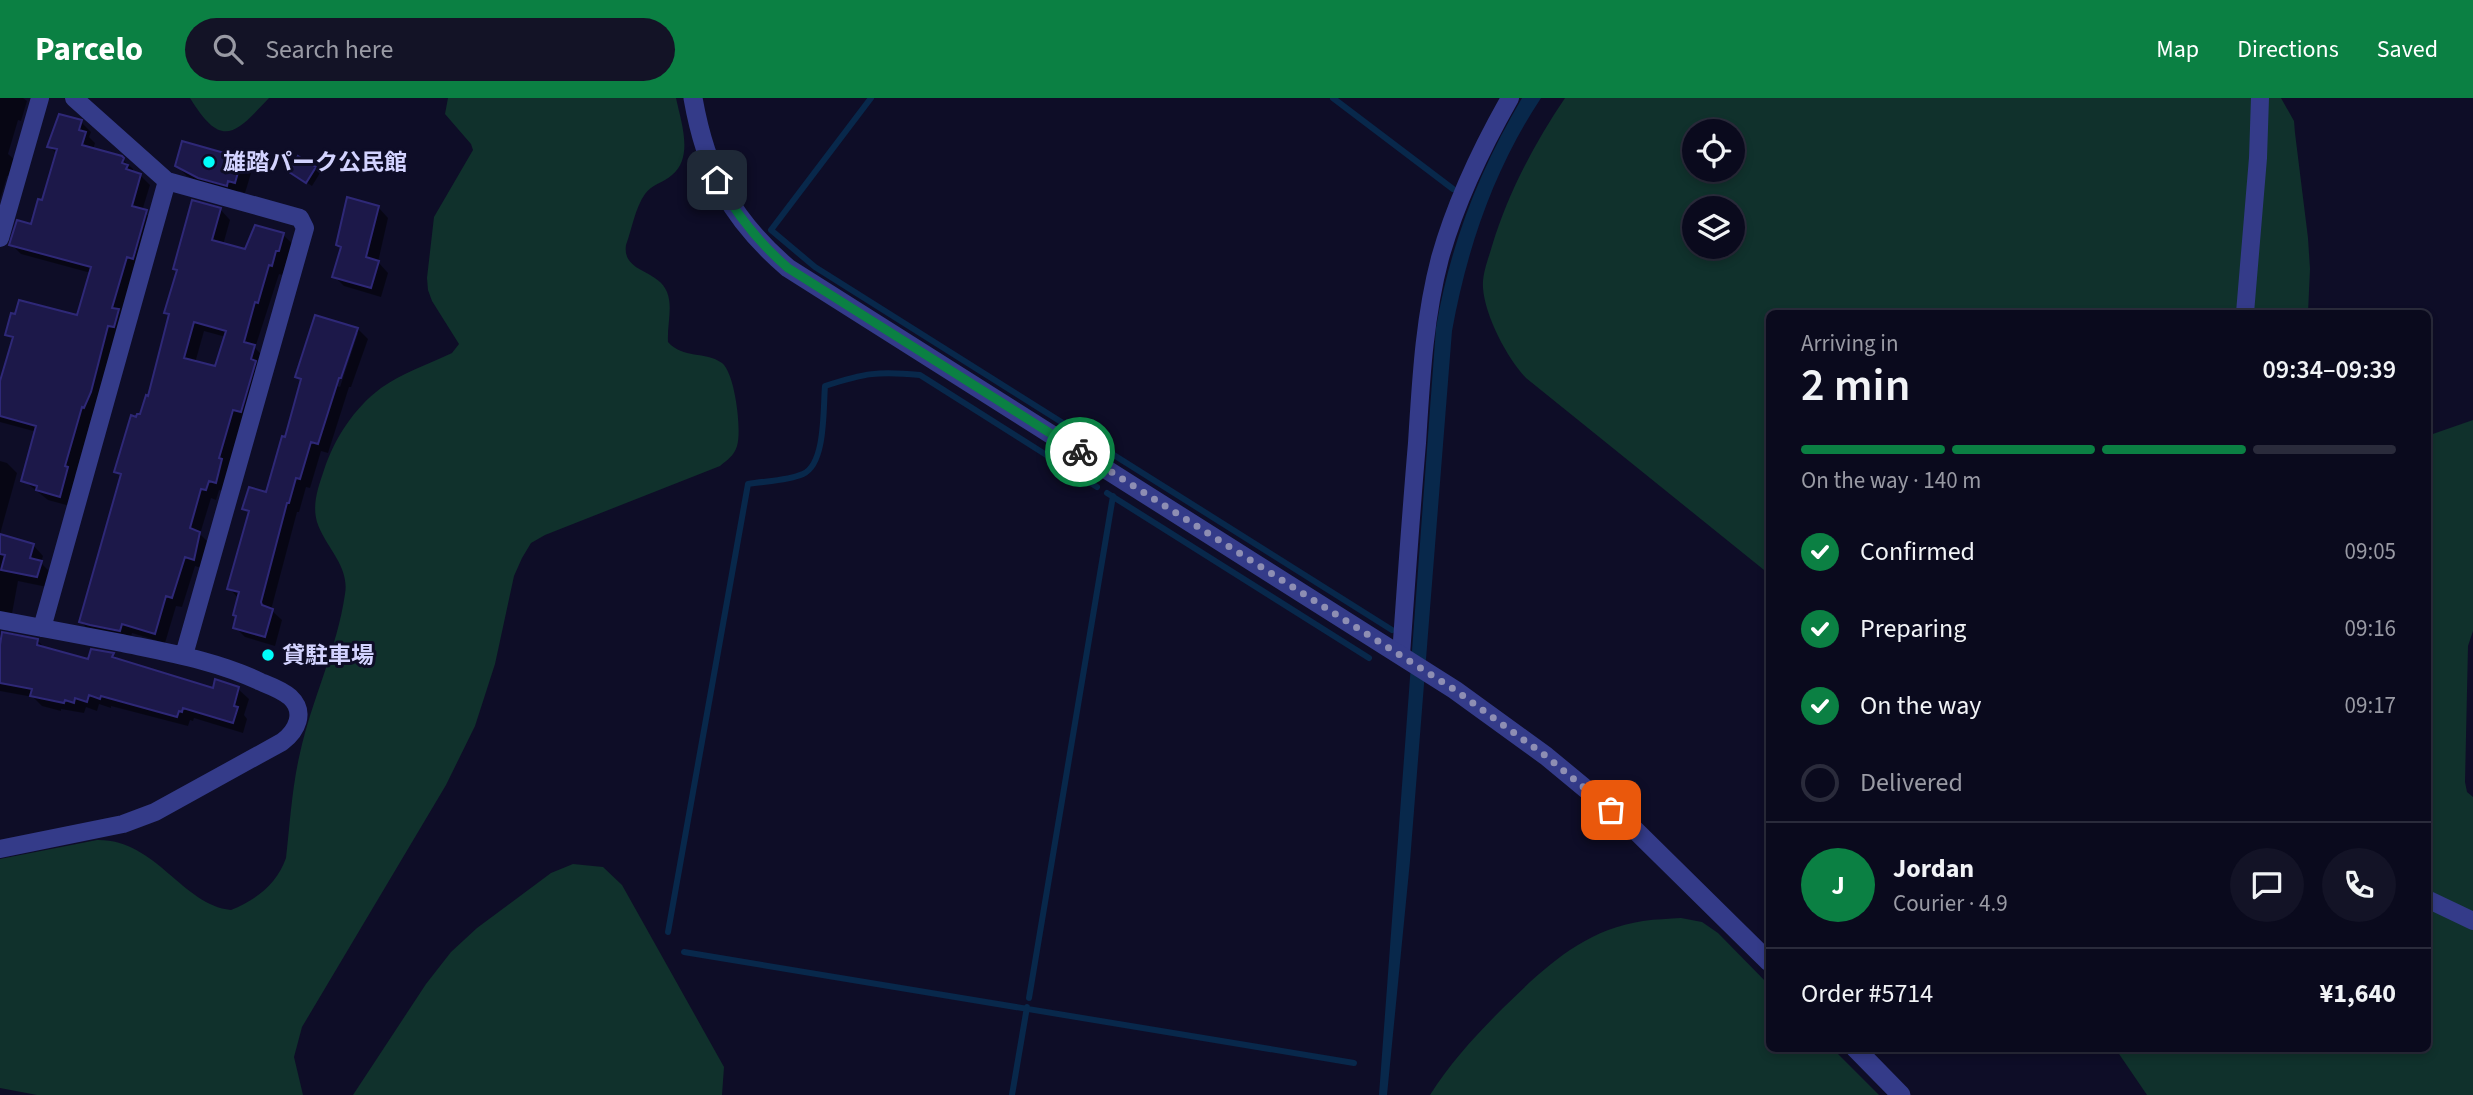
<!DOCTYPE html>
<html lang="en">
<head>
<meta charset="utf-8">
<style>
  :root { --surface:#0a0a1d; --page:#131326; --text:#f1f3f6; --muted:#999aa4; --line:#2a2b3b; --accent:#0b8043 }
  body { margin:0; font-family:"Source Sans 3","Noto Sans JP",sans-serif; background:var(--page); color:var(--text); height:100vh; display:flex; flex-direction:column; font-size:26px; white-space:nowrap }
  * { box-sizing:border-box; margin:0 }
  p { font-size:23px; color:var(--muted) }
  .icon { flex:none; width:38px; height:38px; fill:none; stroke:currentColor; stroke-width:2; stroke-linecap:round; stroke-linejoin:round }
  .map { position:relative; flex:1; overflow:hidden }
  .sheet { position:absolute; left:1766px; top:212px; width:665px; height:742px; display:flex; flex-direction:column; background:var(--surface); border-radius:10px; box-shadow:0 4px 10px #0003,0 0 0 2px var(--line) }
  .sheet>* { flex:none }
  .controls { position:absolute; left:1682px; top:21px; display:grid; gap:14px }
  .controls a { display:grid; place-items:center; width:63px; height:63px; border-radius:50%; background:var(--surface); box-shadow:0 4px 10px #0003,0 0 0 2px var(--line); font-size:35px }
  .pin { position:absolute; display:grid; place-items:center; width:60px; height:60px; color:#fff; margin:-30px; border-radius:14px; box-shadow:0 4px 10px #0006 }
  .courier { position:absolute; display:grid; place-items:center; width:70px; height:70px; margin:-35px; border:5px solid #0b8043; border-radius:50%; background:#fff; color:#222; box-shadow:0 2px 9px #0007 }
  .headline em { font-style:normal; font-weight:600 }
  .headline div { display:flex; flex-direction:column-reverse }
  .headline { display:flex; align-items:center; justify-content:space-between; height:119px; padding:0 35px }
  h1 { font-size:46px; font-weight:600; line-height:52px }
  .bar { display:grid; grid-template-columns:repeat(4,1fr); gap:10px 7px; align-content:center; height:84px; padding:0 35px }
  .bar i { height:9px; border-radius:5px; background:var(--line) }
  .bar .selected { background:var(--accent) }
  .bar p { grid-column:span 4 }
  .line { display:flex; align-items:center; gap:18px; padding:0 35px; border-top:2px solid var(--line) }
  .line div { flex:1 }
  .round { display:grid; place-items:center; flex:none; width:74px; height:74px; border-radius:37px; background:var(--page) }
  ol { padding:0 35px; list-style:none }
  li { display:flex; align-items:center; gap:21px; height:77px }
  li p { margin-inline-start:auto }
  li .icon { padding:7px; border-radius:50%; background:var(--accent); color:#fff; stroke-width:4 }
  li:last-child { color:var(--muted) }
  li i { width:38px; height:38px; border:4px solid var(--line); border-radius:50% }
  header { display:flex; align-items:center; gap:42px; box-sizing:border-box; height:98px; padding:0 35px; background:var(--accent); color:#fff }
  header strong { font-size:33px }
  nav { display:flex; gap:38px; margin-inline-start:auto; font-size:24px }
  .search { width:490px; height:63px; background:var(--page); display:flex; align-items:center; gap:18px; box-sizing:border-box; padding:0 24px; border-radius:38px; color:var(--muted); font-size:26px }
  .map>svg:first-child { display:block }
  .green { fill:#10312c; fill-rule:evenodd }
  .water { fill:#08284b }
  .shadow { fill:#0007; fill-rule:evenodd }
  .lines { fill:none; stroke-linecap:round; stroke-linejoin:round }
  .stream { stroke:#08284b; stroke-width:6 }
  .building { fill:#1c1849; stroke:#2e2877; stroke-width:2; fill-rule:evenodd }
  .minor { stroke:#343b89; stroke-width:18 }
  .tertiary { stroke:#343b89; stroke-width:19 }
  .done { stroke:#8e8eb3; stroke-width:7; stroke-dasharray:0 12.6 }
  .route { stroke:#0b8043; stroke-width:9 }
  .poi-dot { fill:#00fefa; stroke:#0e0d27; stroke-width:2.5 }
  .labels { text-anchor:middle; stroke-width:6; stroke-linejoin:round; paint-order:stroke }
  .poi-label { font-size:23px; font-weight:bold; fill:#d3d3ff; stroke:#0e0d27; text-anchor:start }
</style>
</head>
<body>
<header>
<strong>Parcelo</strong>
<div class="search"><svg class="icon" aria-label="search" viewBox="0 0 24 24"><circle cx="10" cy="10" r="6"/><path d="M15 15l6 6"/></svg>Search here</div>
<nav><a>Map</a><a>Directions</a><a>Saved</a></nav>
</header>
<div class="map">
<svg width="2473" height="997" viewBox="0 0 2473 997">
  <rect width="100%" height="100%" fill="#0e0d27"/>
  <!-- green -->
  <path class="green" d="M190,0H269C235,36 222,52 190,0Z
    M448,0H676C681,24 694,59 672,77C663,85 652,86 645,96C635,110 632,131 626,147C622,175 658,171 667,194C673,209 667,227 668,244C683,261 705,253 722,265C735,275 742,333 737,348C734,358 727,362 720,368L545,437L531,445L522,460L514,478L495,566L475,628L446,687L302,929L294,959L303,997H37L0,990V761L97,742C156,741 182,807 231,812C256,802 277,786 286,760C290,725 292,689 300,655C312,601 337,551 345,496C350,468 325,449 317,424C312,406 318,390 324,372C334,341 354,310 381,290C402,275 429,266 452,255L459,246L432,203L428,192L427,180L434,119L473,52L471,46L445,16Z
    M1565,0H2254L2238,215H1769V476L1526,280C1507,260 1485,218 1483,190C1482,176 1488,162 1492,148C1508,95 1534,46 1565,0ZM1694,33H1732V72H1694ZM1694,110H1732V149H1694Z
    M2266,0H2281L2294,23L2295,35L2308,140L2310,171L2308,215H2251Z
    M2473,322V533L2468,548L2465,684L2467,694L2473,699V816L2427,794V338Z
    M573,766L603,769L622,787L724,969L722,997H353L426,886L451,854L477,830L551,775Z
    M2427,808L2473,830V997H2147L2115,950H2427Z
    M1681,820L1702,824L1718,835L1769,887V950H1832L1879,997H1430C1451,964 1476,937 1503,910C1544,870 1583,832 1643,823C1656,821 1669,821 1681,820Z"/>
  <!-- water -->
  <path class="water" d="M1522,0H1541C1494,71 1467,150 1452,233L1410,763L1387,997H1379L1436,230C1450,147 1479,73 1522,0Z"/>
  <!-- shadow -->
  <path class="shadow" d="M0,0H23L27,3L21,23L18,22L8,56L21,67L17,81L7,78L0,102Z
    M81,24L91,34L89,39L95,45L93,52L121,60L133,71L132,74L140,77L150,87L142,113L156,124L94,318H92L75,378L77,381L70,408L48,402L23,382L37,334L0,324V284L13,242L7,236L78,219L91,175L21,156L11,146L32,129L43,104L58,57L49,48Z
    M242,61L252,72L245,95L239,93L237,97L211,90L187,78L177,68Z
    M315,70L320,75L312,88L291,74Z
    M378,109L388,120L378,164L388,175L381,199L344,188L334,178L342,151L338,147Z
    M220,111L230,122L223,147L246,153L283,137L294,147L282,177L279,176L255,250L264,259L226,394L219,392L216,402L211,400L200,436L209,445L204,471L195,468L182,509L176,508L165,545L132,535L130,542L91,534L81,524L122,379L116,373L138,321L142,318L162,256L170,218L166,214L178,174L175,171ZM204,233L226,239L216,271L195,265Z
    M358,231L368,241L351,289H349L328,355L321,353L310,390L306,389L299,414H297L271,512L282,522L275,548L245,539L235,529L238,520L235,517L239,501L229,490L250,416L244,410L267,396L286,341L302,283L297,278ZM355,235H358L340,289L337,288Z
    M0,363L7,365L17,375L0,436Z
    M0,438L33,447L43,458L41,465L51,475L47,489L18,483L11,521L1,525L0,532Z
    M0,535L38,543L46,551L90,563L113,557L120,563L214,592L238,591L249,601L244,617L247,621L243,635L194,620L193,623L190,622L188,628L111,608V610L99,606L97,613L86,609L84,615L61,611V613L42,608L33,599L0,593Z"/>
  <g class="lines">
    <!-- stream -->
    <path class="stream" d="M871,0L771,132L815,169L1392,532
      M1333,0L1453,91
      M1107,395L1369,560
      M668,834L748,386C765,383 787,383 803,376C826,366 823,310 825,288C865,275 878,273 920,277L1097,389
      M684,854L1354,965
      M1029,900L1113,398
      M1012,997L1027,909"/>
  </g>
  <!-- building -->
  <path class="building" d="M59,16L82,22L79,32L86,34L82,47L122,58L124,60L122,65L128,67L126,71L141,76L132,108L147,112L133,161L127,159L112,210L119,211L114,229L108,228L91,294L84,310L82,309L65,368L68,369L60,399L36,392L37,388L21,383L36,328L0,318V283L13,239L5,237L11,215L15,216L19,202L77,217L91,169L9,147L17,122L31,126L38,101L42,102L57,51L47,49Z
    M182,43L242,60L235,85L228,83L227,88L198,80L175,68Z
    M298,58L316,69L306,85L289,74Z
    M347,99L379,108L366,159L379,163L371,190L332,179L341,149L336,147Z
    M192,102L221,110L212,142L245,151L255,127L284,135L279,153H276L272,168L269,167L258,205L255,204L244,244L255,247L251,261L256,263L241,314L233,312L219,360L222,361L216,385L209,383L206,392L201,391L190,430L200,434L194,462L185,459L172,500L166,498L155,536L122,526L120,533L90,527L79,524L121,376L114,374L131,317L136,319L137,316H140L146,297L148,298L169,216L164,215L177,172L173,171ZM194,224L226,233L215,268L184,260Z
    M315,217L358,230L341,280H339L318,346L311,344L300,381L296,380L289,405H287L261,504L262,507L273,511L265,539L233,530L236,518L233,517L239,494L227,491L249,413L242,411L249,389L266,394L282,338L285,339L301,281L295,279Z
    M0,436L34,446L30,460L42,463L37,479L1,472L5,457L0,456Z
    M2,534L38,541L37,547L88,561L91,551L114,555L112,559L213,590L215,581L239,589L234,608L238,609L233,625L183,610L182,614L179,613L177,619L101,598L100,601L89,597L87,604L75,600L74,605L65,602L64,605L30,598L32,591L0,585V547Z"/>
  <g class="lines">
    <!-- minor -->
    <path class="minor" d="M74,0L167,83L300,120L305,130L184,557
      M0,140L40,0
      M2245,215L2258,60L2260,0
      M0,522C41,530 81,537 122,545C170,555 217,563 261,584C271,588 282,592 290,599C306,614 297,633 282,644L155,714L123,726L0,751
      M42,530L167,83
      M1401,557C1406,486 1411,415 1417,345C1421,282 1424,221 1440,160C1456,103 1481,51 1510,0
      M2427,801L2473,823"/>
    <!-- tertiary -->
    <path class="tertiary" d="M693,0C706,74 731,121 788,170L1455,592L1546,658L1633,730L1769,864
      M1855,950L1901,997"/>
  </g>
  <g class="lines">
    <!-- done -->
    <path class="done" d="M1080,354L1455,592L1546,658L1611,712"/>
    <!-- route -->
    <path class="route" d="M717,82C736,116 758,144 788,170L1080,354"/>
  </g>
  <!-- markers -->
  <g class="poi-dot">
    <circle cx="209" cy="64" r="7"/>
    <circle cx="268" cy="557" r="7"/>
  </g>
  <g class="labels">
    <!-- poi labels -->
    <g class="poi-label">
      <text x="223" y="72">雄踏パーク公民館</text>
      <text x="282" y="565">貸駐車場</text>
    </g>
  </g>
</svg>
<div class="controls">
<a><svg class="icon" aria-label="locate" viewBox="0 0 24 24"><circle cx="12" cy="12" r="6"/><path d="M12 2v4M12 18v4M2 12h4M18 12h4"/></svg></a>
<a><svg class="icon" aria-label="layers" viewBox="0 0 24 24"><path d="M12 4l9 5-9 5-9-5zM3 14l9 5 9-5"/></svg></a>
</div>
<div class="pin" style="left:1611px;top:712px;background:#ea580c"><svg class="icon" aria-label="bag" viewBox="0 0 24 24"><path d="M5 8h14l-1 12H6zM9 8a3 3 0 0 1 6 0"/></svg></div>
<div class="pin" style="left:717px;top:82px;background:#1f2937"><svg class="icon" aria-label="home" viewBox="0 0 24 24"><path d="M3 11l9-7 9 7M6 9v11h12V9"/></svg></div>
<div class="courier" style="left:1080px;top:354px"><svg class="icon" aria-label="bike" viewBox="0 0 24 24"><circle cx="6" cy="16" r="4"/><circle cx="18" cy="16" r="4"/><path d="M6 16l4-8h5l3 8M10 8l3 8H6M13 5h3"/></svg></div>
<section class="sheet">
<div class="headline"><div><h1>2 min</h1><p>Arriving in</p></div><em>09:34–09:39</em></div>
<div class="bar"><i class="selected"></i><i class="selected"></i><i class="selected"></i><i></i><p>On the way · 140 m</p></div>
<ol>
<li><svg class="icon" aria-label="check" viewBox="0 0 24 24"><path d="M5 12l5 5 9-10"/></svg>Confirmed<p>09:05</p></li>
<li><svg class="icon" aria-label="check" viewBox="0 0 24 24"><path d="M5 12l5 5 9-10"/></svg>Preparing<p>09:16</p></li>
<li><svg class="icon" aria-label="check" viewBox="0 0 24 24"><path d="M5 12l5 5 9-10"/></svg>On the way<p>09:17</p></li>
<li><i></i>Delivered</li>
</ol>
<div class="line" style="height:126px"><b class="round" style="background:var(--accent);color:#fff">J</b><div><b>Jordan</b><p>Courier · 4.9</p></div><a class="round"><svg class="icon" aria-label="chat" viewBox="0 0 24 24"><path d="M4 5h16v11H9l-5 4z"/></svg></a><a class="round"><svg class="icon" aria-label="phone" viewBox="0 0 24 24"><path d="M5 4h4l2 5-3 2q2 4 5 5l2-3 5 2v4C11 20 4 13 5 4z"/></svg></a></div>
<div class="line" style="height:91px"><div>Order #5714</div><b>¥1,640</b></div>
</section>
</div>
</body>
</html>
